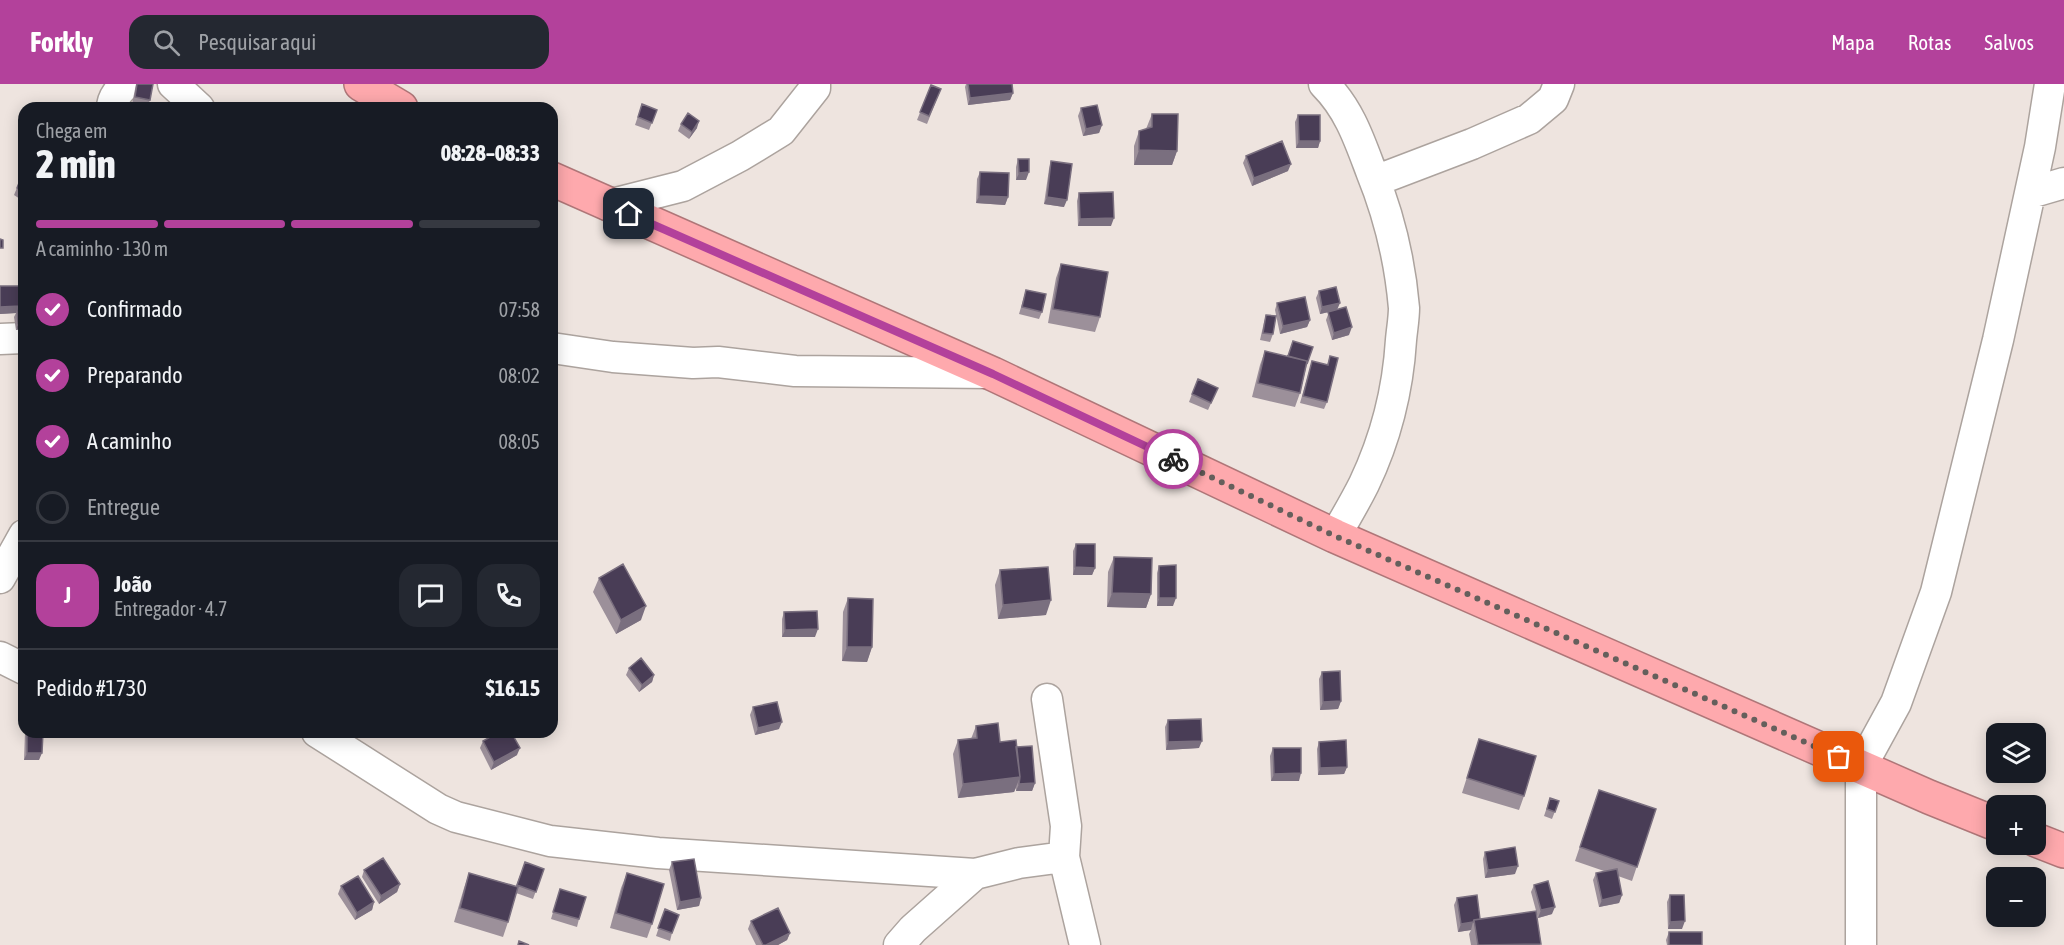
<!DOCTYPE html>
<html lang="pt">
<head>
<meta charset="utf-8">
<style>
  :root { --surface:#171b24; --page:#242831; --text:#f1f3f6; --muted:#9ea1a6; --line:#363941; --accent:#b3419b }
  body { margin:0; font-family:"Asap Condensed",sans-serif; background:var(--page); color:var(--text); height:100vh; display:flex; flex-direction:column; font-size:22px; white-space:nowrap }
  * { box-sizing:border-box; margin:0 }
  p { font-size:20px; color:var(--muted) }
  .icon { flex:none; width:33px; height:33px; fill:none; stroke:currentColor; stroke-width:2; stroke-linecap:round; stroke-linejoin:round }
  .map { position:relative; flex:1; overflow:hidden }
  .side { position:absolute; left:18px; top:18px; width:540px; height:636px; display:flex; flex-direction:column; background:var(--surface); border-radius:18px; box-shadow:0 3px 15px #0003 }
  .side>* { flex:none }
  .tools { position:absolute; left:1986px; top:639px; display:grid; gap:12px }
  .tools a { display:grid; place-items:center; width:60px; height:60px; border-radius:12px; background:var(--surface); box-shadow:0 3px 15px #0003; font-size:30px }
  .pin { position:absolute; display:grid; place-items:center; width:51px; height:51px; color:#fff; margin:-26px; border-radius:12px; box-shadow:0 3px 9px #0006 }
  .courier { position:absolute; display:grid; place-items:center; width:60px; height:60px; margin:-30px; border:4px solid #b3419b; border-radius:50%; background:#fff; color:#222; box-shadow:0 2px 8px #0007 }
  .overview em { font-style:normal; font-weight:800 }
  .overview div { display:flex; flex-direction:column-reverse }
  .overview { display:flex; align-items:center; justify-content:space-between; height:102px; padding:0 18px }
  h1 { font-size:39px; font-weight:800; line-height:45px }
  .bar { display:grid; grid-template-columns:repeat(4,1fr); gap:9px 6px; align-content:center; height:72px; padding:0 18px }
  .bar i { height:8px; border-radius:4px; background:var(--line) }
  .bar .active { background:var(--accent) }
  .bar p { grid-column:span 4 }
  .line { display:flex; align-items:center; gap:15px; padding:0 18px; border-top:2px solid var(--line) }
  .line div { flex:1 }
  .round { display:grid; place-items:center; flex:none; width:63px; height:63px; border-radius:18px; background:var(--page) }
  ol { padding:0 18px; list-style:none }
  li { display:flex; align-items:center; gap:18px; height:66px }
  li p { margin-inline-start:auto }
  li .icon { padding:6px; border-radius:50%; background:var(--accent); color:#fff; stroke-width:4 }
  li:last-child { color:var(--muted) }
  li i { width:33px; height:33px; border:3px solid var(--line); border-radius:50% }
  header { display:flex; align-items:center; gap:36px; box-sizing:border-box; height:84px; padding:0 30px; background:var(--accent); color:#fff }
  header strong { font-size:28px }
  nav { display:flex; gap:33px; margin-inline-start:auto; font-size:21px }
  .search { width:420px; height:54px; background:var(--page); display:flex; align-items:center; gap:15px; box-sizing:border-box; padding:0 21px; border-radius:18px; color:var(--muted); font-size:22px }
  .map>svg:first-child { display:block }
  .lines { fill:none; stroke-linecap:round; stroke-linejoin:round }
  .street-casing { stroke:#aca39e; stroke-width:33 }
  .highway-casing { stroke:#af7678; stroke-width:36 }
  .street { stroke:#fff; stroke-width:30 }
  .highway { stroke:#fea9ad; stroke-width:33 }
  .wall { fill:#9c909a }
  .shaded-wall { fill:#7a6f7f }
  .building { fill:#493d56; stroke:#7a6f7f; stroke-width:1.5 }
  .done { stroke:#655f5c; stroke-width:6; stroke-dasharray:0 10.8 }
  .route { stroke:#b3419b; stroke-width:8 }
</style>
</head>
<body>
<header>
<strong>Forkly</strong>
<div class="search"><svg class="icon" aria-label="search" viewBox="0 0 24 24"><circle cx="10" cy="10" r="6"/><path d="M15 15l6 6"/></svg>Pesquisar aqui</div>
<nav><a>Mapa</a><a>Rotas</a><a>Salvos</a></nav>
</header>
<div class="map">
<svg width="2064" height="861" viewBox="0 0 2064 861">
  <rect width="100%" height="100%" fill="#eee4df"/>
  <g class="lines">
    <defs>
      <path id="street" d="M173,0L199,24
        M1324,0C1349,25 1359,55 1371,87C1389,131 1400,177 1404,224C1404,234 1402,245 1401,256C1398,305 1385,356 1364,400C1355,418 1345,435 1335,452
        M112,24C112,14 119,6 126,0
        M1375,97L1472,60L1529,35L1553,15L1559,0
        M2030,109L2064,99
        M608,121L683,102L740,72L781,47L815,4V0
        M0,255L24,254
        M552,264L613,273L693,279L718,278L795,287L991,289
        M0,494L24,451
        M0,573L24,585
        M1047,615L1066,742L1064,773L1085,861
        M317,648L438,725L456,733L550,757L658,769L975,790L1019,779L1064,773
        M899,861L913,845L975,790
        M1861,861V683L1896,619L1936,508L1998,256L2040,63L2050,0"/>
      <path id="highway" d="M361,0L401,24
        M552,95L993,290L1335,452L1929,713L1996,740
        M2036,756L2064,767"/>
    </defs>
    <!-- street casing -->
    <use href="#street" class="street-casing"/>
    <!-- highway casing -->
    <use href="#highway" class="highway-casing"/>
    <!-- street -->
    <use href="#street" class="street"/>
    <!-- highway -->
    <use href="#highway" class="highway"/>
  </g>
  <!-- wall -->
  <path class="wall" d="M136,0H153L150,16L147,23L132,20Z
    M966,0H1012L1013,9L1010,16L968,21L965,3Z
    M931,1L941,5L927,40L917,36Z
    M642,20L657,26L649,46L635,41Z
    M1081,24L1102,41L1099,49L1083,52L1078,32Z
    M1152,30L1177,67L1172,81H1134V62L1139,47L1146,45Z
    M1298,31L1320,57L1318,64H1296L1295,38Z
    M681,40L697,44L689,55L678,47Z
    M1246,72L1288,87L1252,102L1243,79Z
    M1018,75L1026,96H1016V83Z
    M1051,77L1064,123L1044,120L1049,85Z
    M980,88L1008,113L1005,121L976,119L977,95Z
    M19,99H24V112L20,115L14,111Z
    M1079,109L1111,142H1078L1077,117Z
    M24,129V202L20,140Z
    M1061,180L1100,233L1095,248L1048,239L1056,194Z
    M0,202L20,222L19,225H24L16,246L14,233L16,229L0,230Z
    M1026,206L1042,228L1039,235L1019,230Z
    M1319,207L1337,226L1349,251L1332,256L1326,236L1329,228L1320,230L1316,214Z
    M1277,219L1310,236L1307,243L1280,250L1275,226Z
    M1266,231L1273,250L1270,258L1260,256L1264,238Z
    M1265,267L1307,280L1300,309L1295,323L1252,313L1260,281Z
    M1330,272L1327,318L1324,325L1300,319L1312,277L1327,281Z
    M1218,304L1208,326L1189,318L1192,310Z
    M1076,460L1095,484L1092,491H1073V467Z
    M1114,473L1151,510L1146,524L1107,523L1108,488Z
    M1159,482L1173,522H1157V489Z
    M1000,486L1046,531L998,535L995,501Z
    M599,494L641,536L616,550L593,508Z
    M848,514L872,563L867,578L842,577L843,528Z
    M784,528L815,553H782V535Z
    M629,584L654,591L652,598L639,608L626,591Z
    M1322,588L1341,617L1338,625L1320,626L1319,595Z
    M753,623L779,645L755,651L750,631Z
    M1168,636L1199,664L1166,666L1165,643Z
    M976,642L1000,658L1016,663L1035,699L1032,707H1016V704L1014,708L958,714L953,670L958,656L971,655Z
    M25,648H43L39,676H24Z
    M1479,655L1524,712L1519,726L1462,709Z
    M483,657L517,671L491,686L480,664Z
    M1319,658L1347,683L1344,690L1318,691L1317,665Z
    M1273,664L1299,697H1271L1270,672Z
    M1599,706L1656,725L1632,797L1618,792L1622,811L1619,819L1599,823L1593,796L1596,789L1604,787L1575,777Z
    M1550,714L1559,717L1552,735L1544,732Z
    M1485,768L1515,790L1485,794L1483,775Z
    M525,778L544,785L533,815L516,809L508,838L503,853L454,838L464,804L469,789L516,802Z
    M672,778L701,814L699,822L677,826L669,786Z
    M364,786L400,800L397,808L379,820L362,793Z
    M627,789L652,840L647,854L610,844L621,804Z
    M1534,801L1552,830L1538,834L1531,808Z
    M341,802L374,818L372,826L355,836L338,810Z
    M560,805L579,835L577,843L551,835Z
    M1670,811L1682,845H1668L1667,818Z
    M1457,814L1480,835L1536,827L1540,861H1471L1469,850L1471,846L1458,848L1454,821Z
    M665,825L672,849L670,857L656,852Z
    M751,837L790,849L787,856L778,861H756L748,845Z
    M1669,848L1702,861H1667L1666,856Z"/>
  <!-- shaded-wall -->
  <path class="shaded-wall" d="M1013,9L1010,16L968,21L970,14Z
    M699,37L697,44L689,55L692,48Z
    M1102,41L1099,49L1083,52L1086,45Z
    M1299,57H1320L1318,64H1296Z
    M1139,66L1177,67L1172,81H1134Z
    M1291,80L1288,87L1252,102L1254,94Z
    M1029,88L1026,96H1016L1019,89Z
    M24,107V112L20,115L23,108Z
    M979,112L1008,113L1005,121L976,119Z
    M1047,113L1067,116L1064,123L1044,120Z
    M1114,134L1111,142H1078L1080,135Z
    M1340,219L1337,226L1320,230L1322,223Z
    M20,222L17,229V225L16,229L0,230V223Z
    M1310,236L1307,243L1280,250L1283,242Z
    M24,238V245L16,246L18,239Z
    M1352,243L1349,251L1332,256L1334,249Z
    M1075,483L1095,484L1092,491H1073Z
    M1112,509L1151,510L1146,524L1107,523Z
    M1159,514H1176L1173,522H1157Z
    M1051,516L1046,531L998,535L1003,521Z
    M646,522L641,536L616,550L621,536Z
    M818,545L815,553H782L785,546Z
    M847,563H872L867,578L842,577Z
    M654,591L652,598L639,608L642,601Z
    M1341,617L1338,625L1320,626L1323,618Z
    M782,638L779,645L755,651L758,644Z
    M1202,657L1199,664L1166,666L1168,658Z
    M520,664L517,671L491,686L494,678Z
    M27,669H42L39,676H24Z
    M1347,683L1344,690L1318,691L1320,684Z
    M1301,689L1299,697H1271L1274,690Z
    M1020,693L1014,708L958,714L963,700Z
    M1035,699L1032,707H1016L1019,700Z
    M1518,782L1515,790L1485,794L1488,786Z
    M400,800L397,808L379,820L381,812Z
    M1622,811L1619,819L1599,823L1602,816Z
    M701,814L699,822L677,826L680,818Z
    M374,818L372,826L355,836L357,829Z
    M1555,823L1552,830L1538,834L1541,826Z
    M1685,837L1682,845H1668L1670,838Z
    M1473,838L1471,846L1458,848L1461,840Z
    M790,849L787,856L778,861H766Z"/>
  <!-- building -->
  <path class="building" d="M137,0H153L150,16L135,13Z
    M968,0H1012L1013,9L970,14Z
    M931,1L941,5L929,32L920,28Z
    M642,20L657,26L652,39L638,33Z
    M1097,21L1102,41L1086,45L1081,24Z
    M688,29L699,37L692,48L681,40Z
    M1152,30H1178L1177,67L1139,66V47L1152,43Z
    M1298,31H1320V57H1299Z
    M1282,57L1291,80L1254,94L1246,72Z
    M1018,75H1029V88L1019,89Z
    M1051,77L1072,80L1067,116L1047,113Z
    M980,88L1009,89L1008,113L979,112Z
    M22,97L24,99V107L23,108L17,104L19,99Z
    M1113,108L1114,134L1080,135L1079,109Z
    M0,155L3,156V164H0Z
    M1061,180L1108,188L1100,233L1053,225Z
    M0,202H19L20,222L0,223Z
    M1336,203L1340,219L1322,223L1319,207Z
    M1026,206L1046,210L1042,228L1022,223Z
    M1305,213L1310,236L1283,242L1277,219Z
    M1346,223L1352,243L1334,249L1328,228Z
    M17,225H24V238L18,239Z
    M1266,231L1276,232L1273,250L1263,249Z
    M1293,257L1313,263L1307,280V277L1288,272Z
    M1265,267L1307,277L1300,309L1258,299Z
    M1330,272L1338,274L1327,318L1303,312L1312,277L1328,281Z
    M1198,295L1218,304L1211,319L1192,310Z
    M1076,460H1095V484L1075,483Z
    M1114,473L1152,474L1151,510L1112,509Z
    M623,480L646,522L621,536L599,494Z
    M1176,481V514H1159V482Z
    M1048,483L1051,516L1003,521L1000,486Z
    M848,514L873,515L872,563H847Z
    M817,527L818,545L785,546L784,528Z
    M641,574L654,591L642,601L629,584Z
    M1340,587L1341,617L1323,618L1322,588Z
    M777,618L782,638L758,644L753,623Z
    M1201,635L1202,657L1168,658V636Z
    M998,639L1000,658L1016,656L1020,693L963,700L958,656L977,654L976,642Z
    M27,648H43L42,669H27Z
    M499,648H511L520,664L494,678L483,657Z
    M1479,655L1536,672L1524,712L1467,694Z
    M1346,656L1347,683L1320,684L1319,658Z
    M1032,662L1035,699L1019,700L1020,693L1016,663Z
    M1273,664H1301V689L1274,690Z
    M1599,706L1656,725L1637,783L1580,763Z
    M1550,714L1559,717L1555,728L1547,725Z
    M1515,763L1518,782L1488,786L1485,768Z
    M383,774L400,800L381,812L364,786Z
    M694,775L701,814L680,818L672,778Z
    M525,778L544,785L536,808L517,801Z
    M1617,785L1622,811L1602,816L1596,789Z
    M469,789L518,803L508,838L460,824Z
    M627,789L664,800L652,840L616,829Z
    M358,792L374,818L357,829L341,802Z
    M1548,797L1555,823L1541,826L1534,801Z
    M560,805L586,813L579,835L553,828Z
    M1477,811L1480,835L1474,836L1473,838L1461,840L1457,814Z
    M1670,811H1684L1685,837L1670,838Z
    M778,824L790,849L766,861H763L751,837Z
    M665,825L679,831L672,849L658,844Z
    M1536,827L1541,860L1478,861L1474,836Z
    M1669,848H1702V861H1669Z
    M519,857L529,861H518Z"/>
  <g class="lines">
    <!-- done -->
    <path class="done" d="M1173,375L1335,452L1839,673"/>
    <!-- route -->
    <path class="route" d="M629,130L993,290L1173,375"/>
  </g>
</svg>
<div class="tools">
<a><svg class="icon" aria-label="layers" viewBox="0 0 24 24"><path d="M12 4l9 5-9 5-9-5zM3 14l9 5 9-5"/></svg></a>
<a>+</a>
<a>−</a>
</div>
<div class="pin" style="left:1839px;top:673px;background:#ea580c"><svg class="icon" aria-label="bag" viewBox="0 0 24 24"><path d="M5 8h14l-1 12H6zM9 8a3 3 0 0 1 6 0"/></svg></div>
<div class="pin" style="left:629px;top:130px;background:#1f2937"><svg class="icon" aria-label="home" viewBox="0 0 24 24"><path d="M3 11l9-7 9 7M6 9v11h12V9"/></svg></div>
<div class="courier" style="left:1173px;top:375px"><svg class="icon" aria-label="bike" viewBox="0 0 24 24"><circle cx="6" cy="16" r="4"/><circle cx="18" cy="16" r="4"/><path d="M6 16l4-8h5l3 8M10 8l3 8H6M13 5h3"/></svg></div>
<section class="side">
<div class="overview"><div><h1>2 min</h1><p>Chega em</p></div><em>08:28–08:33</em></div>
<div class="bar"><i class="active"></i><i class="active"></i><i class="active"></i><i></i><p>A caminho · 130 m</p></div>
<ol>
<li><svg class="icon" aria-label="check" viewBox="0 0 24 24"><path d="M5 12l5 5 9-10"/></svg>Confirmado<p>07:58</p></li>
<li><svg class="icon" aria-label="check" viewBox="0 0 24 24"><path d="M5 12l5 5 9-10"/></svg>Preparando<p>08:02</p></li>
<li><svg class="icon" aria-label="check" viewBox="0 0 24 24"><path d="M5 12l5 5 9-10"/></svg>A caminho<p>08:05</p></li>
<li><i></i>Entregue</li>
</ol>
<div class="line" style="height:108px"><b class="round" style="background:var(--accent);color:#fff">J</b><div><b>João</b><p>Entregador · 4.7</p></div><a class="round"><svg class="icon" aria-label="chat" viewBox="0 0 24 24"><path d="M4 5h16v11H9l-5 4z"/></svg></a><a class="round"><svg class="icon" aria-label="phone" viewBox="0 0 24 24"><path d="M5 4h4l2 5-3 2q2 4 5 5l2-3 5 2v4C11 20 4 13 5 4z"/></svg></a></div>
<div class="line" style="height:78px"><div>Pedido #1730</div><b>$16.15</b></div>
</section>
</div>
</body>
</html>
